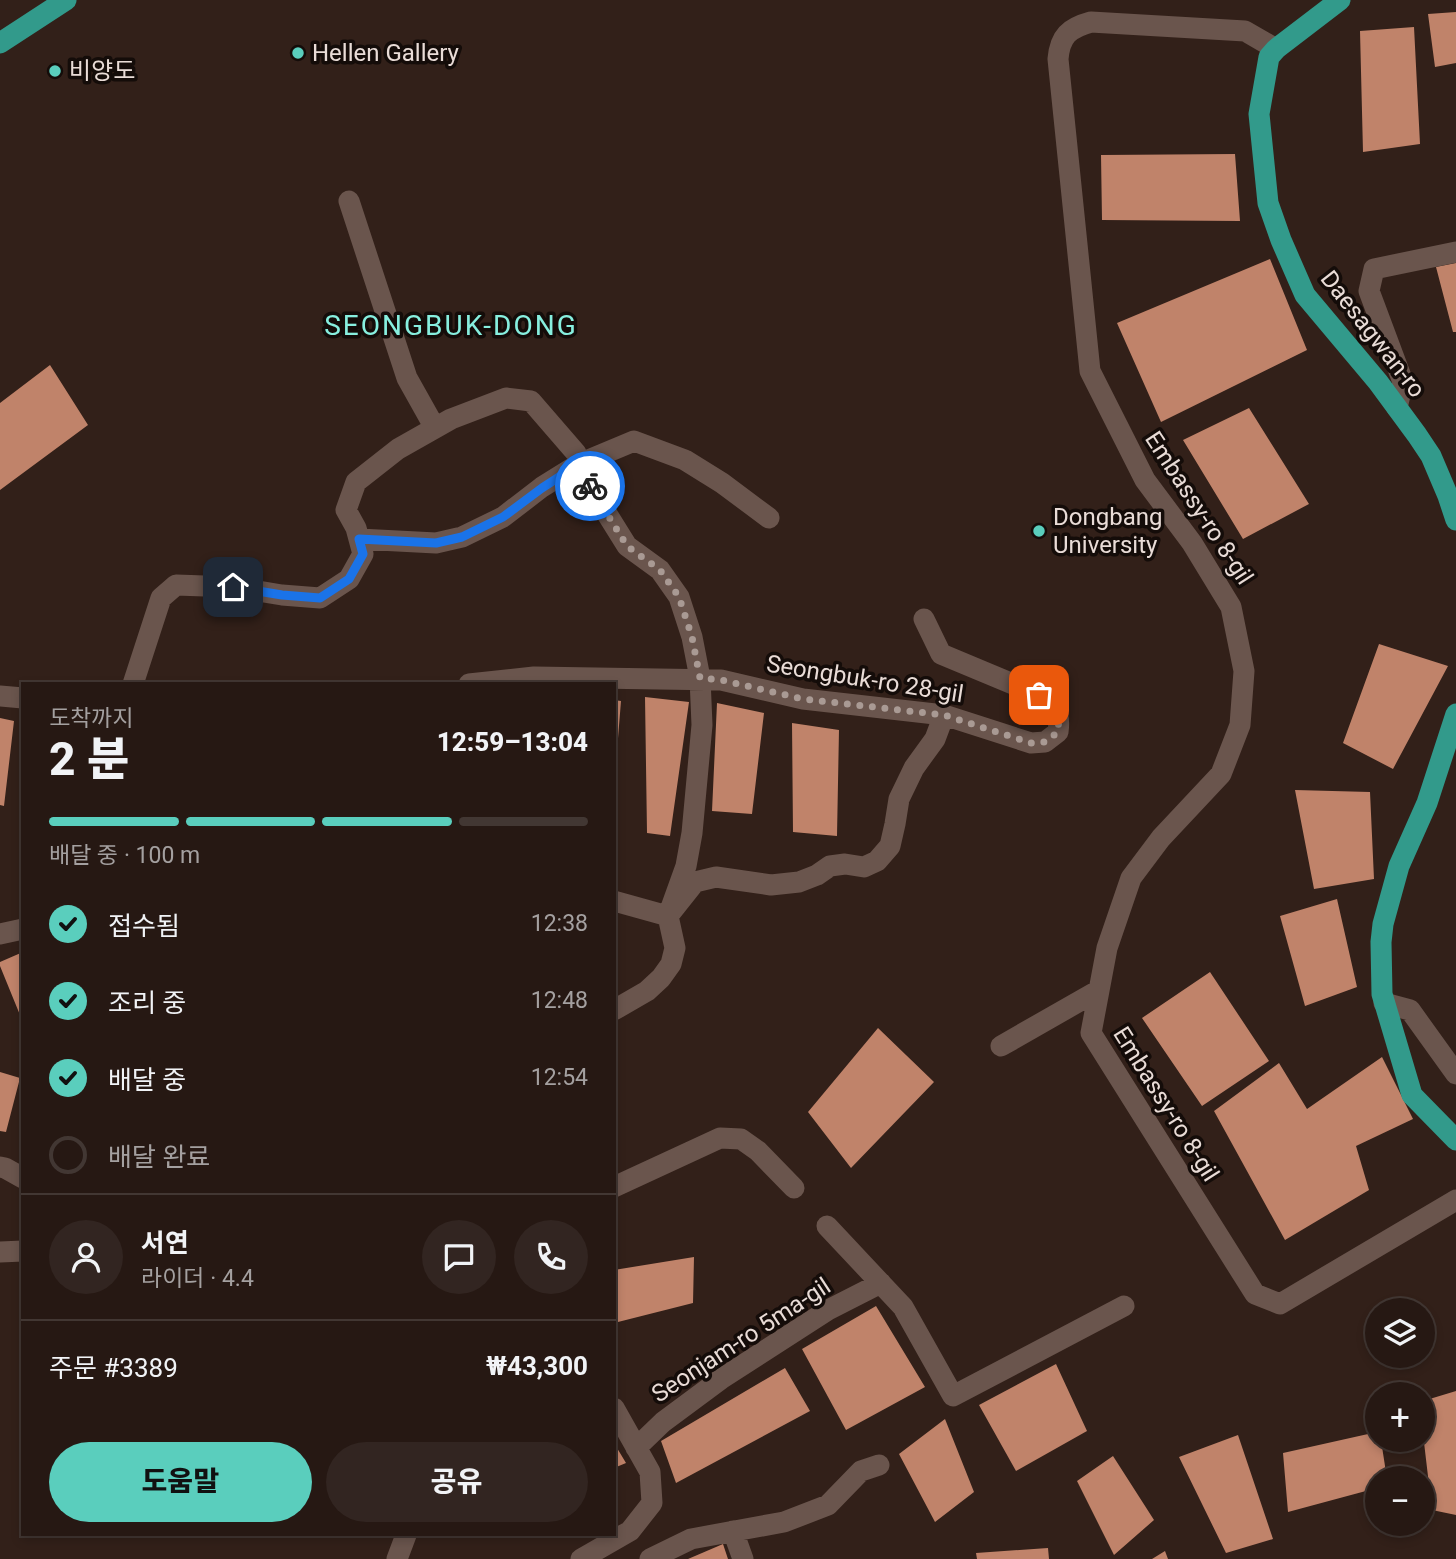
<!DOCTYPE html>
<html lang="ko">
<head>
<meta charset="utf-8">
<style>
  :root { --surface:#261813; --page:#322521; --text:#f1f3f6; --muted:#a4a0a0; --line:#423733; --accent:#5acebd }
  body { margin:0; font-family:Roboto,"Noto Sans KR",sans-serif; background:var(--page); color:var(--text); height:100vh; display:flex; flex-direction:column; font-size:26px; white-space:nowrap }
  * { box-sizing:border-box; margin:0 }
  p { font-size:23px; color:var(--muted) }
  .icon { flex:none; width:38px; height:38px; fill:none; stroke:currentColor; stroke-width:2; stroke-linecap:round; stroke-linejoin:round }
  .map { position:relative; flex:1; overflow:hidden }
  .drawer { position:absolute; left:21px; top:682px; width:595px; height:854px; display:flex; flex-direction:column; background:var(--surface); border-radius:0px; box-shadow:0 4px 10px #0003,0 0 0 2px var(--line) }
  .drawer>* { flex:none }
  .fabs { position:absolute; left:1365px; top:1298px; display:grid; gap:14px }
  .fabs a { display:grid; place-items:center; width:70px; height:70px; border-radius:50%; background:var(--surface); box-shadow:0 4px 10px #0003,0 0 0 2px var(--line); font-size:35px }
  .pin { position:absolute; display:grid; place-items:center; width:60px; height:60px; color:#fff; margin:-30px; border-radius:14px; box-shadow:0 4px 10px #0006 }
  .courier { position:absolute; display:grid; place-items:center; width:70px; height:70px; margin:-35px; border:5px solid #1a73e8; border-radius:50%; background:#fff; color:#222; box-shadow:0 2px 9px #0007 }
  .headline em { font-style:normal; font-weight:800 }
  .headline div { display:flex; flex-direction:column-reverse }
  .headline { display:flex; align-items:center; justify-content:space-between; height:119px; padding:0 28px }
  h1 { font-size:46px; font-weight:800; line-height:52px }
  .bar { display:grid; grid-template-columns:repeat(4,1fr); gap:10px 7px; align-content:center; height:84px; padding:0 28px }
  .bar i { height:9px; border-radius:5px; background:var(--line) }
  .bar .current { background:var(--accent) }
  .bar p { grid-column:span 4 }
  .line { display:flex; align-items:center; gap:18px; padding:0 28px; border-top:2px solid var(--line) }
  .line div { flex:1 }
  .round { display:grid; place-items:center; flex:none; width:74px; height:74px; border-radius:37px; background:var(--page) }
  ol { padding:0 28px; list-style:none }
  li { display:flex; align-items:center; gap:21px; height:77px }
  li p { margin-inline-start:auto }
  li .icon { padding:7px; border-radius:50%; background:var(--accent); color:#111; stroke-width:4 }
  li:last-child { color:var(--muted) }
  li i { width:38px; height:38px; border:4px solid var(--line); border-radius:50% }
  .primary-button { display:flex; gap:14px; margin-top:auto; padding:14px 28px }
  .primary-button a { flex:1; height:80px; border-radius:42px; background:var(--accent); color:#111; font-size:28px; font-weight:800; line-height:80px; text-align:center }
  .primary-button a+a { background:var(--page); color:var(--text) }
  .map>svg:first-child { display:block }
  .building { fill:#c0836a }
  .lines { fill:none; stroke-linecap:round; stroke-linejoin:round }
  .minor { stroke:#6a554d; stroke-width:21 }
  .major { stroke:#329a8b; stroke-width:21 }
  .done { stroke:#a99a94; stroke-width:7; stroke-dasharray:0 12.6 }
  .route { stroke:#1a73e8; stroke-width:9 }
  .poi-dot { fill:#5acebd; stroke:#140c09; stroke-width:2.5 }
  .labels { text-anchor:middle; stroke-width:7; stroke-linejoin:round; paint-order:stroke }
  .poi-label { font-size:24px; fill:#e9dcd7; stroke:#140c09; text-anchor:start }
  .street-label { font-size:24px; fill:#e9dcd7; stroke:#140c09 }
  .quarter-label { font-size:28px; letter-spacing:2px; fill:#87efdf; stroke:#140c09 }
</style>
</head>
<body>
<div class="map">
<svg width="1456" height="1559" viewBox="0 0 1456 1559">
  <rect width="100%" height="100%" fill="#322019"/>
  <!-- building -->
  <path class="building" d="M1456,12V63L1435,67L1428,14Z
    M1414,27L1420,144L1363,152L1360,31Z
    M1235,154L1240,221L1102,220L1101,155Z
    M1270,259L1307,350L1161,422L1117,323Z
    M1456,263V332H1453L1436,267Z
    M50,365L88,425L0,490V403Z
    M1249,408L1309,504L1243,539L1183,440Z
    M1379,644L1448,666L1393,769L1343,743Z
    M645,697L689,702L670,836L647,833Z
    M614,700L621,701L616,763H614Z
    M717,703L764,713L752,814L712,811Z
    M0,718L14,721L4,806L0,805Z
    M792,723L839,730L837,836L793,832Z
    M1295,790L1370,792L1374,879L1314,889Z
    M1337,899L1357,987L1305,1006L1280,916Z
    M23,952V1013L20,1015L0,966V962Z
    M1210,972L1269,1061L1202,1106L1142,1018Z
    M878,1028L934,1082L851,1168L808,1112Z
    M1382,1057L1413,1119L1356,1146L1369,1190L1285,1240L1214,1111L1279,1063L1307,1109Z
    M0,1072L20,1078L6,1132L0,1131Z
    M694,1257L693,1303L614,1323V1270Z
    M876,1306L925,1387L846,1430L802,1349Z
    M1056,1364L1087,1431L1016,1471L979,1405Z
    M785,1368L810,1411L676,1483L661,1441Z
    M1456,1391V1515L1432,1510L1423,1434V1401Z
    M945,1419L974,1492L935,1522L899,1454Z
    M1377,1432V1440H1381L1387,1479H1377V1488L1288,1512L1283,1453Z
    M1238,1435L1273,1539L1226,1553L1179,1457Z
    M614,1443L626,1463L614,1468Z
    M1113,1456L1154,1520L1114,1555L1077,1481Z
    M723,1544L728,1559H688Z
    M1048,1548L1049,1559H977L976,1553Z
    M1165,1551L1168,1559H1152Z"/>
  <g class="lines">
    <!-- minor -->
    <path class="minor" d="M1276,49L1245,31L1091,22C1069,28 1060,36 1058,59L1090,371L1145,480L1192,543L1231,607L1244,671L1240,725L1221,774L1161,838L1131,878L1107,948L1091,1033L1255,1294L1280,1304L1456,1200
      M349,201L407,378L435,428
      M1397,408L1403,382L1369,291L1374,269L1456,252
      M359,539L436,543L462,537L503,517L542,487L579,464L634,441L685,460L722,483L769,518
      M133,684L161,598L176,585L233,587L282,595L320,598L349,579L363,554L356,528L346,510L356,482L398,449L451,419L506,398L531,401L576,453L584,477L627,546L660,570L679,597L692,637L700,678L702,725L692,833L686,866L668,916L675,948L671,964L661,978L647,991L614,1010
      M469,684L534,677L721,680L803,699L944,715L1031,743L1045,742L1058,732C1061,711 1055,707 1039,695L941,654L924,619
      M0,696L23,698
      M614,901L668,916L695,882L716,877L771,885L799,882L817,875L830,866L845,864L864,867L877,861L890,846L895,824L899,799L914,768L935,739L944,715
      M0,934L23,929
      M1384,1003L1410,1010L1456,1074
      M1001,1046L1099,990
      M0,1167L5,1168L23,1178
      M614,1187L720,1138L741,1139L758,1151L794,1188
      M827,1226L903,1307L953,1396L1124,1306
      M0,1252L23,1251
      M636,1448L663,1422L721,1379L828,1310L881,1283
      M733,1531L743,1559
      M397,1559L406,1535
      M581,1559L630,1531L652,1503L650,1472L614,1408
      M650,1559L691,1539L784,1522L828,1505L861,1471L879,1465"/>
    <!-- major -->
    <path class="major" d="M1340,0L1276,49L1269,57L1259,114L1268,203L1281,240L1305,295L1378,382L1417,435L1431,456L1448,496L1456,520
      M0,43L66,0
      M1456,714L1427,803L1399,866L1383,924L1381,942L1382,994L1412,1095L1456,1140"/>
  </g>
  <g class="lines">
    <!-- done -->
    <path class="done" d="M590,486L627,546L660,570L679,597L692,637L700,678L721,680L803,699L944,715L1031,743L1045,742L1058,732C1060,711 1055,707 1039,695"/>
    <!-- route -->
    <path class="route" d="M233,587L282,595L320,598L349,579L363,554L359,539L436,543L462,537L503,517L542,488L579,464L584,477L590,486"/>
  </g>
  <!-- markers -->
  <g class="poi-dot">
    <circle cx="298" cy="53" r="7"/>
    <circle cx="55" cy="71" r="7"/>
    <circle cx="1039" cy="531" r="7"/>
  </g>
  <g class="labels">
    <!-- poi labels -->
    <g class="poi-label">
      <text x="312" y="61">Hellen Gallery</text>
      <text x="69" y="79">비양도</text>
      <text x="1053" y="525">Dongbang<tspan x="1053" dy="28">University</tspan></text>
    </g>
    <!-- street labels -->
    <g class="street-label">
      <text transform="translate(1373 334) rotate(52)" y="8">Daesagwan-ro</text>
      <text transform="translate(1199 508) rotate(57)" y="8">Embassy-ro 8-gil</text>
      <text transform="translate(865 679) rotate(9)" y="8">Seongbuk-ro 28-gil</text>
      <text transform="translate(1166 1104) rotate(58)" y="8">Embassy-ro 8-gil</text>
      <text transform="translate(741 1340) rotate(-33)" y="8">Seonjam-ro 5ma-gil</text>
    </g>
    <!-- quarter labels -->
    <g class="quarter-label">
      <text x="451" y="335">SEONGBUK-DONG</text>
    </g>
  </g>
</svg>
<div class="fabs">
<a><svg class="icon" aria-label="layers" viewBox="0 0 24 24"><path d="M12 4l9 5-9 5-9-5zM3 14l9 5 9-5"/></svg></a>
<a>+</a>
<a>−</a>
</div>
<div class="pin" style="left:1039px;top:695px;background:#ea580c"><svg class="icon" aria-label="bag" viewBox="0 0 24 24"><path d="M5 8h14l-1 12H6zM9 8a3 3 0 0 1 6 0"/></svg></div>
<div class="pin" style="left:233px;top:587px;background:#1f2937"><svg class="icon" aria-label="home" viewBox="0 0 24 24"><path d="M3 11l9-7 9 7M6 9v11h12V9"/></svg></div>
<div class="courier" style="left:590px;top:486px"><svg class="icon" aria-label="bike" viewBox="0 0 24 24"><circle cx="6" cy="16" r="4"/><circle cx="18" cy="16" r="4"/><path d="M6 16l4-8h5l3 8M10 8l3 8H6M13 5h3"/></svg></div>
<section class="drawer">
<div class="headline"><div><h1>2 분</h1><p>도착까지</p></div><em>12:59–13:04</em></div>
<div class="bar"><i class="current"></i><i class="current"></i><i class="current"></i><i></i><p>배달 중 · 100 m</p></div>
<ol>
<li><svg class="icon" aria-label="check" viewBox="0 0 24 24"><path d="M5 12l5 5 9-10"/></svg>접수됨<p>12:38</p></li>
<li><svg class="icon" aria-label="check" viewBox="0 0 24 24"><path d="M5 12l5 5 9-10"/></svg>조리 중<p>12:48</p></li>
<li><svg class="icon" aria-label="check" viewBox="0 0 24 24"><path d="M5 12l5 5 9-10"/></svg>배달 중<p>12:54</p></li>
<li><i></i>배달 완료</li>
</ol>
<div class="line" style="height:126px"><a class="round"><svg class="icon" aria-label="person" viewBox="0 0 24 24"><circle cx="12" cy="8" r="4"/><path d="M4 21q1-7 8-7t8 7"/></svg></a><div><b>서연</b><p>라이더 · 4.4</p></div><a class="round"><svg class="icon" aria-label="chat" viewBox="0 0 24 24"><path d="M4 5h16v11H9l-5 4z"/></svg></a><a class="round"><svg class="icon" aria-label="phone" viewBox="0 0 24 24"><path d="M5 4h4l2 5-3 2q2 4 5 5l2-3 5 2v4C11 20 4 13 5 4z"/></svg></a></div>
<div class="line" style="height:91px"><div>주문 #3389</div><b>₩43,300</b></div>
<div class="primary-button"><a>도움말</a><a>공유</a></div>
</section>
</div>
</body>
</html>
